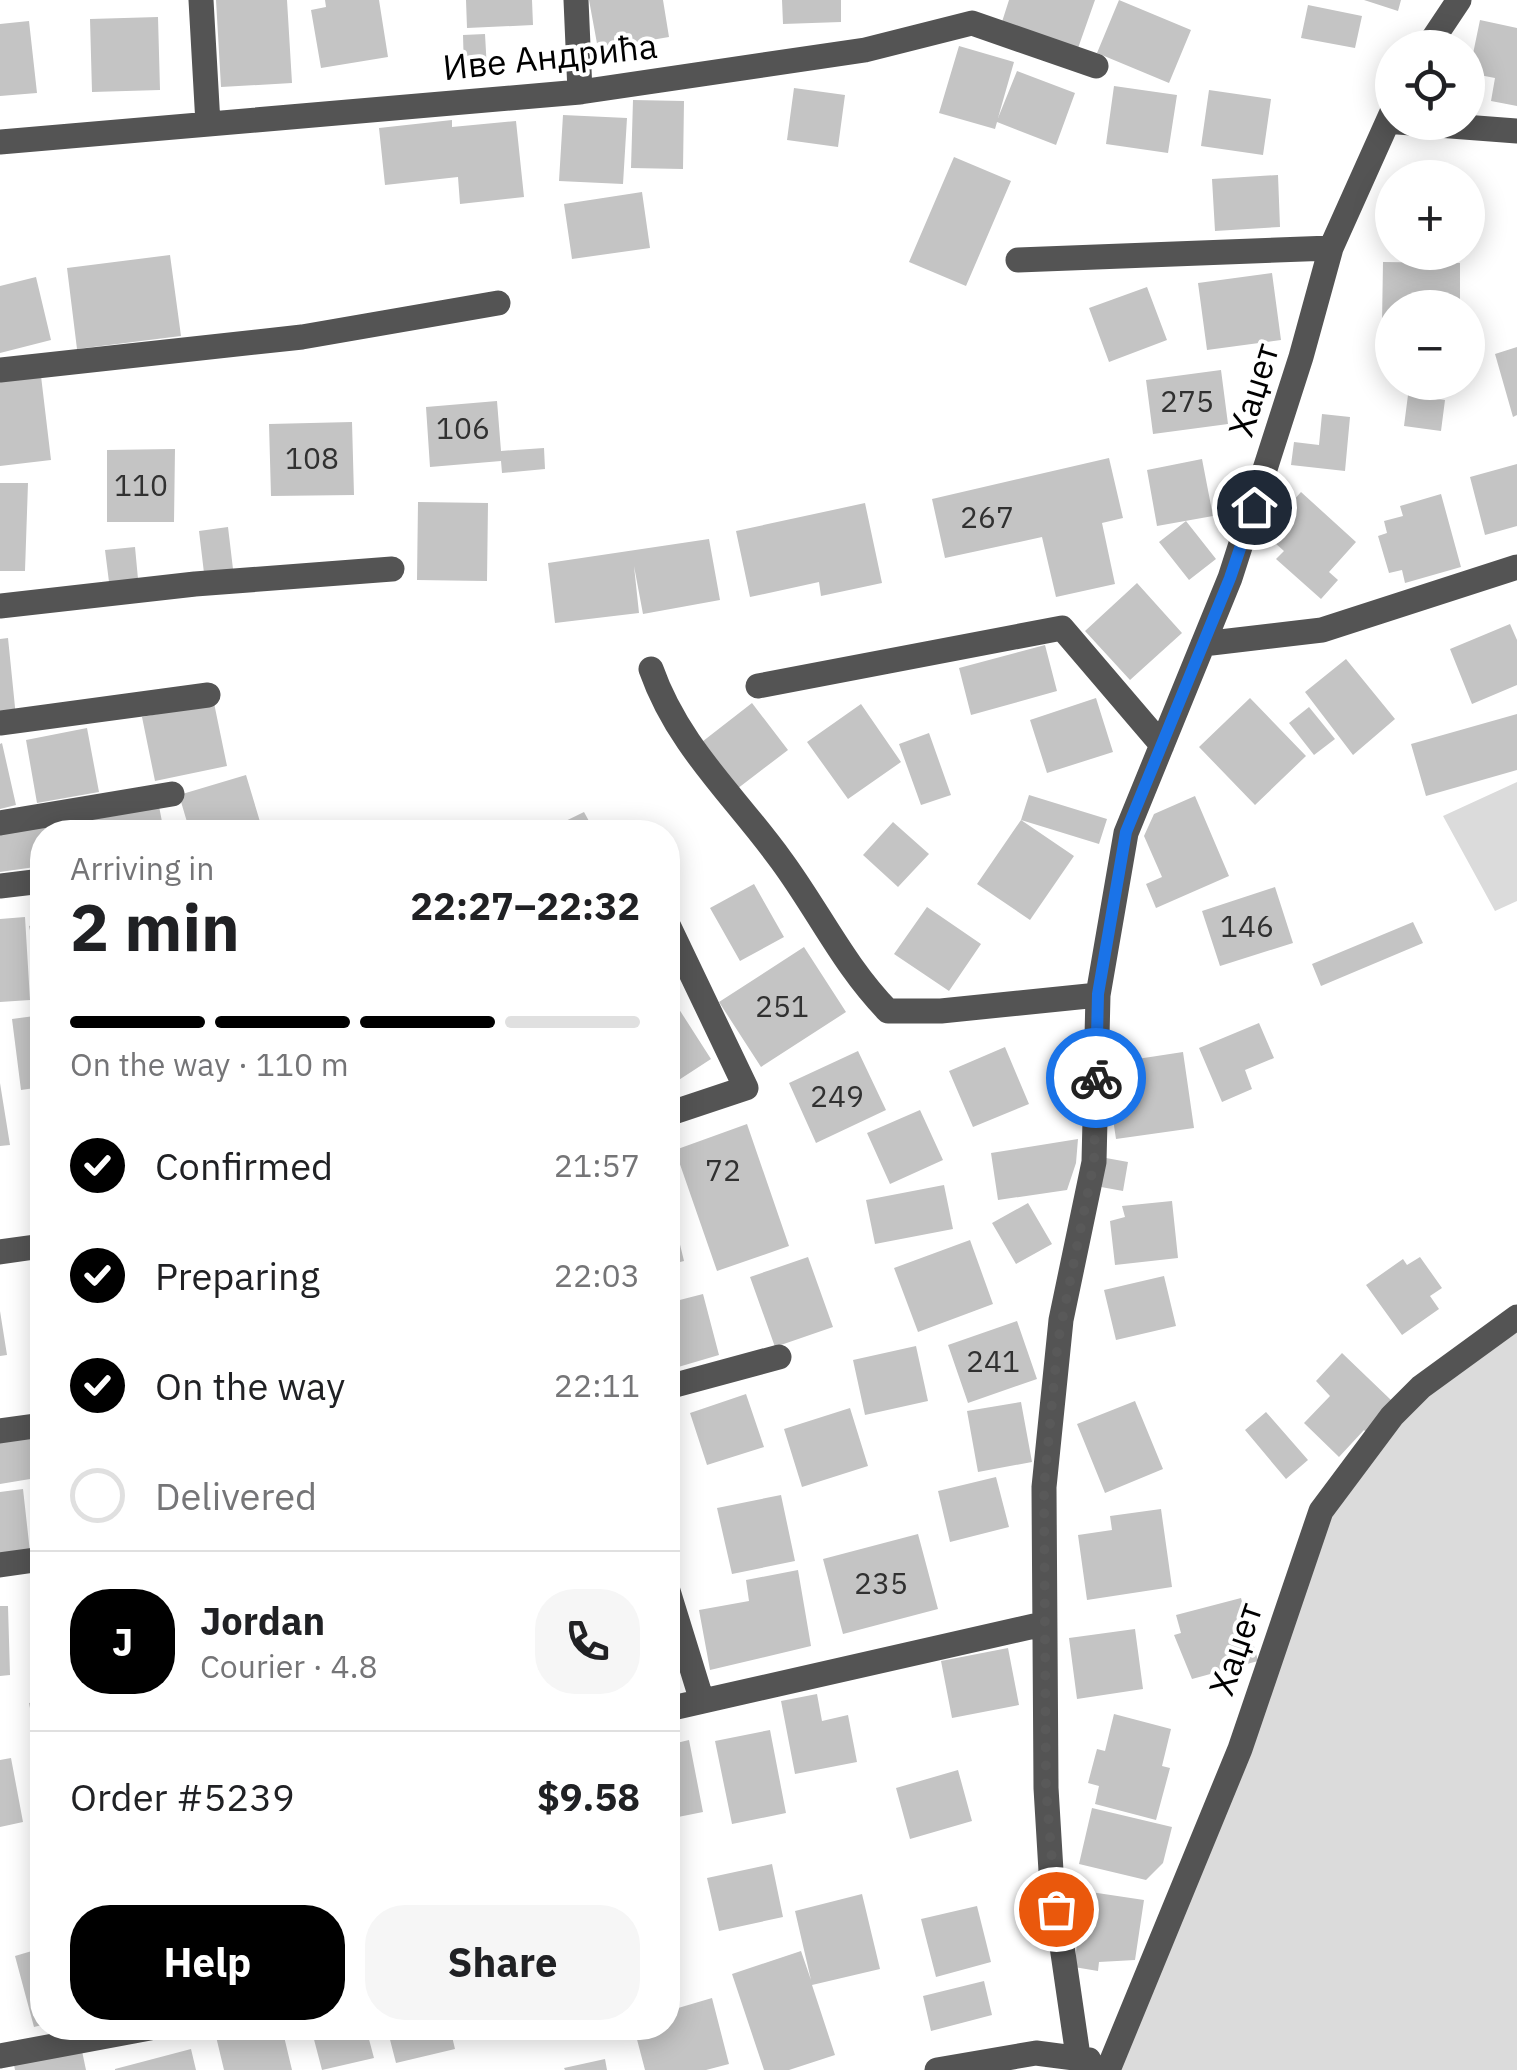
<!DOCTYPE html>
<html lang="en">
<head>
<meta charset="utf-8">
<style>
  :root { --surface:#fff; --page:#f6f6f6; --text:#202124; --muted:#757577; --line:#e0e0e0; --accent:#000 }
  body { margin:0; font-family:"IBM Plex Sans",sans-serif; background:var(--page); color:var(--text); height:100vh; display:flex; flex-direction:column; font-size:38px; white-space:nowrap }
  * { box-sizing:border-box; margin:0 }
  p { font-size:32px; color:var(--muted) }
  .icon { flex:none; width:55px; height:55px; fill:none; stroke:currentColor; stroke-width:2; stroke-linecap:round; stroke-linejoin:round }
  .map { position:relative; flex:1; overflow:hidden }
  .side { position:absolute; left:30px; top:820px; width:650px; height:1220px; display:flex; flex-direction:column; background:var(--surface); border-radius:40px; box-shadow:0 5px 25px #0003 }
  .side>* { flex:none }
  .controls { position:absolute; left:1375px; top:30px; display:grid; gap:20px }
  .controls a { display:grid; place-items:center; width:110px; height:110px; border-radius:50%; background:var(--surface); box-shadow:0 5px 25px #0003; font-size:50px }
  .pin { position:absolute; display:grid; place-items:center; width:85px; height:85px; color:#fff; margin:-42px; border:5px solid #fff; border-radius:50%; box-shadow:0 2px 10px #0007 }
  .courier { position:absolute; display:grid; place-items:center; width:100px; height:100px; margin:-50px; border:8px solid #1a73e8; border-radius:50%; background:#fff; color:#222; box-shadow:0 2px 12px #0007 }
  .headline em { font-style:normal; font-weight:700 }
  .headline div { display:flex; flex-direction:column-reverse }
  .headline { display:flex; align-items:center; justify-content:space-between; height:170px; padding:0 40px }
  h1 { font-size:65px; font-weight:700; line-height:75px }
  .bar { display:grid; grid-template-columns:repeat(4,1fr); gap:15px 10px; align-content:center; height:120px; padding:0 40px }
  .bar i { height:12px; border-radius:8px; background:var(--line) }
  .bar .on { background:var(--accent) }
  .bar p { grid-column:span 4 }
  .line { display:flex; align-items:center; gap:25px; padding:0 40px; border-top:2px solid var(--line) }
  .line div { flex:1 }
  .round { display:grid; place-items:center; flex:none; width:105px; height:105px; border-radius:40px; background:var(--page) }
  ol { padding:0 40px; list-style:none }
  li { display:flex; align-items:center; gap:30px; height:110px }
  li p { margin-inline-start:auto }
  li .icon { padding:10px; border-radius:50%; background:var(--accent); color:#fff; stroke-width:4 }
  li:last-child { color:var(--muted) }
  li i { width:55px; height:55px; border:5px solid var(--line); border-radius:50% }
  .primary-button { display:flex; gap:20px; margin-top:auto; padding:20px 40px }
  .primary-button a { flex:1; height:115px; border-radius:40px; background:var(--accent); color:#fff; font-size:40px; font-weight:700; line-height:115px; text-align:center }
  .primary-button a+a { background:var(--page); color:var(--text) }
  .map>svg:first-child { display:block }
  .green { fill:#dbdbdb }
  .building { fill:#c4c4c4 }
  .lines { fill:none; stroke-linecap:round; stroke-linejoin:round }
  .minor { stroke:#545454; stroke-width:25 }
  .done { stroke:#595959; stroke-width:10; stroke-dasharray:0 18 }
  .route { stroke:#1a73e8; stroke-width:12 }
  .labels { text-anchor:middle; stroke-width:8; stroke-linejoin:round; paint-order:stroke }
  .number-label { font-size:30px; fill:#313131 }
  .street-label { font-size:35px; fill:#000; stroke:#fff }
</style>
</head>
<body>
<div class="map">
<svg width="1517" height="2070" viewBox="0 0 1517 2070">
  <rect width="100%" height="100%" fill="#fff"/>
  <!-- green -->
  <path class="green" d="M1517,782V901L1495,911L1443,816Z
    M1517,1317V2070H1108L1321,1511L1367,1444Z"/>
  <!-- building -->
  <path class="building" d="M216,0H287L292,83L221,87Z
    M325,0H379L388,57L321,68L311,10L326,7Z
    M466,0H532L533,25L467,28Z
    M589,0H663L669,37L598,49Z
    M782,0H841V22L783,24Z
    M1009,0H1095L1077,51L1001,25Z
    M1119,0L1191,30L1169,83L1097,53Z
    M1364,0H1401L1398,11Z
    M1308,5L1362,16L1355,48L1301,38Z
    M158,17L160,90L92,92L90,19Z
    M1480,20L1517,28V106L1491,101L1495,78L1469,73Z
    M29,21L37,93L0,96V24Z
    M485,34L487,70L464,71L463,35Z
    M959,46L1014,62L998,118L1017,71L1075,93L1056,145L997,122L995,129L939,113Z
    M1114,86L1177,95L1168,153L1106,144Z
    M794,88L845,95L838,147L787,140Z
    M1209,90L1271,99L1263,155L1201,146Z
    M633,100L684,101L683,169L631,168Z
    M563,115L627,118L623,184L559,181Z
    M452,120V127L516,121L524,197L460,204L458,177L385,185L379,128Z
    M954,157L1011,181L966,286L909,262Z
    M1278,175L1280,227L1215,231L1212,179Z
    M642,192L650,248L572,259L564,204Z
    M170,255L181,336L77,349L67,268Z
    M1383,262L1460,263V308H1392V324L1382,323Z
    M1272,273L1281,340L1207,350L1198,283Z
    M36,277L51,340L0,353V286Z
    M1147,287L1167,340L1109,362L1089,308Z
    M1517,347V415L1513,417L1495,354Z
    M1221,370L1228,424L1153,434L1146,380Z
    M41,376L51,460L0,466V381Z
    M1408,395L1445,400L1441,431L1404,426Z
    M497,401L501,451L544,448L545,469L502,473L501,461L430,467L426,407Z
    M1322,414L1350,417L1345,471L1291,465L1294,442L1319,445Z
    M352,422L354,495L271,496L269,424Z
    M175,449L174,522H107V450Z
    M1109,458L1123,518L1102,523L1115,584L1056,597L1042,537L945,558L932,499Z
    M1202,459L1213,516L1157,526L1147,470Z
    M1517,464V526L1485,535L1470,477Z
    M0,483H28L25,571H0Z
    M1301,492L1356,542L1329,572L1338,580L1321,599L1276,559L1284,551L1264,533Z
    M1441,494L1461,567L1405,583L1402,570L1389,573L1378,536L1387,533L1384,521L1403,516L1400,506Z
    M418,502L488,503L487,581L417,580Z
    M865,503L882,583L821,596L819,582L750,597L736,531Z
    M1186,521L1216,559L1189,580L1159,542Z
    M228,527L233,569L204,573L199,531Z
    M709,539L720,600L643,614L634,566L639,613L555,623L548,563Z
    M135,547L138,579L109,582L105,550Z
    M1137,583L1182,633L1130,680L1085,631Z
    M1510,624L1517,640V685L1472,704L1450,649Z
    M8,638L16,717L0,719V639Z
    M1045,645L1057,691L971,715L959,668Z
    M1346,659L1395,719L1353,755L1305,692Z
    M1096,698L1113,752L1047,773L1030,720Z
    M1250,698L1306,756L1255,805L1199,747Z
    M214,703L227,766L155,781L142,717Z
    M752,703L788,750L733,792L698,745Z
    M861,704L901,762L848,799L807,742Z
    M1309,707L1335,739L1314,755L1289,723Z
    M1517,714V770L1426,796L1411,744Z
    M87,728L99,792L37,803L26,740Z
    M929,733L951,795L921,805L899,744Z
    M2,743L16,805L0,809V744Z
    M246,775L261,825L236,832H190L179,795Z
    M1029,795L1107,819L1099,844L1021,820Z
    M1195,796L1229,876L1156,908L1146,884L1162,877L1144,836L1154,814Z
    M158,801L164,832H85L82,817Z
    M584,812L595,832H543Z
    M73,816L76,832H42V866L0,872V826Z
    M1021,820L1074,856L1030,920L977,884Z
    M893,822L929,854L898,887L863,855Z
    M754,884L784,937L740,961L710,908Z
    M1275,887L1293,943L1220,966L1202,911Z
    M927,907L981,944L949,991L894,954Z
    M25,917L30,1000L0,1002V919Z
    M1413,922L1423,943L1321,986L1312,964Z
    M42,923V979H41L29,926Z
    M804,947L846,1012L761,1067L719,1002Z
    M677,1006L711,1059L668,1087V1012Z
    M42,1015V1087L21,1090L12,1019Z
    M1259,1023L1274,1058L1245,1070L1252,1089L1222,1102L1199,1048Z
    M1005,1047L1029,1104L973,1127L949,1071Z
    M858,1051L886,1110L816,1143L789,1083Z
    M1183,1052L1194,1128L1116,1139L1109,1092L1128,1090L1124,1061Z
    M0,1083L10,1145L0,1146Z
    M920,1110L943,1160L890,1184L867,1133Z
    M747,1124L789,1246L717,1271L675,1150Z
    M1078,1139L1076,1163L1067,1190L998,1200L991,1153Z
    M42,1143V1182H40L34,1145Z
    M1106,1158L1128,1162L1123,1191L1101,1187Z
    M944,1185L953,1229L875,1244L866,1200Z
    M668,1195L684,1261L668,1265Z
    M1172,1201L1178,1258L1115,1265L1110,1221L1125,1217L1122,1206Z
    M1028,1203L1052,1244L1016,1264L992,1223Z
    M970,1240L993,1304L918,1332L894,1268Z
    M808,1257L833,1327L775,1347L750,1277Z
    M1420,1257L1442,1288L1430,1296L1439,1309L1402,1335L1366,1285L1403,1259L1407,1265Z
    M1164,1276L1176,1326L1116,1340L1104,1290Z
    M703,1294L719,1355L668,1370V1303Z
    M0,1311L7,1355L0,1356Z
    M1017,1321L1037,1379L968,1403L948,1345Z
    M916,1346L928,1401L865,1415L853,1360Z
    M1342,1353L1392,1401L1369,1436L1364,1430L1339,1457L1304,1423L1330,1396L1316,1381Z
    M746,1394L764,1447L707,1465L690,1413Z
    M1135,1401L1163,1469L1105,1493L1077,1424Z
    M1021,1402L1032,1462L978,1472L967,1411Z
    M850,1408L868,1466L802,1487L784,1429Z
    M1266,1412L1308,1460L1286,1479L1245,1430Z
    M42,1433V1477L0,1484V1441Z
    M996,1477L1009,1527L950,1542L938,1491Z
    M23,1489L30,1552L0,1555V1492Z
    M781,1495L795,1561L732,1574L717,1508Z
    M1161,1509L1172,1587L1087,1600L1078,1535L1112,1530L1110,1516Z
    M918,1534L938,1609L843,1634L823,1559Z
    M798,1570L811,1646L710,1670L699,1610L749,1601L746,1580Z
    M1241,1598L1258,1661L1192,1679L1174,1635L1181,1633L1176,1615Z
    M0,1606H8L10,1675L0,1676Z
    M1135,1629L1143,1689L1077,1699L1069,1638Z
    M1008,1648L1019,1705L952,1718L941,1661Z
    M673,1671L679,1693L668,1696V1672Z
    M817,1694L822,1721L848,1715L857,1762L795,1774L781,1701Z
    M42,1701V1764H41L29,1703Z
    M1114,1714L1171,1729L1162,1766L1170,1768L1156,1820L1095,1804L1099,1786L1088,1783L1097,1749L1105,1751Z
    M770,1730L786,1813L732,1824L715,1741Z
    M689,1740L703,1812L668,1819V1745Z
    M11,1758L23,1822L0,1827V1760Z
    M958,1770L972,1821L910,1839L896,1788Z
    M1092,1808L1172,1827L1163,1863L1146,1880L1079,1864Z
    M772,1864L783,1917L719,1931L707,1878Z
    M1084,1891L1144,1900L1135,1960L1099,1962L1098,1971L1074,1967Z
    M862,1894L880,1969L812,1985L835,2055L789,2070H764L732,1974L801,1951L811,1980L795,1911Z
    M977,1906L991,1962L936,1977L921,1919Z
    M42,1948V2025L34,2027L15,1956Z
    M984,1981L992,2015L931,2031L923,1996Z
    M712,1998L729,2064L706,2070H645L634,2028H668V2011Z
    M214,2028H282L292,2070H224Z
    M311,2028H366L374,2058L322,2070Z
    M387,2028H450L455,2049L396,2063Z
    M191,2049L196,2070H115V2069Z
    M82,2051L86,2070H15L14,2065Z
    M605,2059L607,2070H565L564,2068Z"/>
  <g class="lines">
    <!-- minor -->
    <path class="minor" d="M201,0L208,124
      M576,0L580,92
      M1427,48L1459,0
      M1398,122L1517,131
      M0,142L580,92L865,50L972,23L1096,66
      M1018,260L1331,248
      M0,370L302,337L498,303
      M0,606L195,584L392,569
      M1203,644L1322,630L1517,567
      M651,669C678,746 734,795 781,860C818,910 844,966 888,1011H941L1098,995
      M758,686L1062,628L1162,745
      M0,723L208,695
      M0,823L172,794
      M0,886L42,881
      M668,925L746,1088L668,1114
      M0,1252L42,1246
      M668,1387L779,1357
      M0,1431L42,1425
      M0,1565L42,1559
      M668,1591L702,1701
      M668,1709L1043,1624
      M0,2056L150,2028
      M1078,2056L1051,1871L1046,1788L1044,1487L1061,1320L1094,1162L1098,995L1126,833L1230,578L1301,357L1331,248L1392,112
      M937,2070L1036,2053L1089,2060
      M1108,2070L1240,1749L1321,1511L1392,1416L1421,1387L1517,1317"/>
  </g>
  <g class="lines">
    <!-- done -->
    <path class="done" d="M1056,1909L1046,1788L1044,1487L1058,1341L1094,1162L1096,1078"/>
    <!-- route -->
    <path class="route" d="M1096,1078L1098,994L1126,832L1230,578L1254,507"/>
  </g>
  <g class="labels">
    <!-- number labels -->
    <g class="number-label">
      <text x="1187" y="412">275</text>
      <text x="463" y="439">106</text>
      <text x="312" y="469">108</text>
      <text x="141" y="496">110</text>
      <text x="987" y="528">267</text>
      <text x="1247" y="937">146</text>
      <text x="782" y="1017">251</text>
      <text x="837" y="1107">249</text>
      <text x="723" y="1181">72</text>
      <text x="993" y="1372">241</text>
      <text x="881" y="1594">235</text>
    </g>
    <!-- street labels -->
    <g class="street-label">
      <text transform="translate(550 57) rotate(-6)" y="12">Иве Андрића</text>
      <text transform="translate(1254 390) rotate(-73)" y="12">Хаџет</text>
      <text transform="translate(1236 1649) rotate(-71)" y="12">Хаџет</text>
    </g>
  </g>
</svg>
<div class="controls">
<a><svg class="icon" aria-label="locate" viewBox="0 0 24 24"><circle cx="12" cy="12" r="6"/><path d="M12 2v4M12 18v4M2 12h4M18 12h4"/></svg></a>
<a>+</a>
<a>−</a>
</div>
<div class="pin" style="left:1056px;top:1909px;background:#ea580c"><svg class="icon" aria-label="bag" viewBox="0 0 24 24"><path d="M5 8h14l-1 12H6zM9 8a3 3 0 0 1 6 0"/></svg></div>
<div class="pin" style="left:1254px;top:507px;background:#1f2937"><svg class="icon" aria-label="home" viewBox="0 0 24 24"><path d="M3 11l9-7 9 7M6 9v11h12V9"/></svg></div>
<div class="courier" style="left:1096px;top:1078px"><svg class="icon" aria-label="bike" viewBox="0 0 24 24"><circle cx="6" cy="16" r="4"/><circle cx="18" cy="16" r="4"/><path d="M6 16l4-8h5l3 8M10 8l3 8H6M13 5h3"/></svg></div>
<section class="side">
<div class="headline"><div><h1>2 min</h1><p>Arriving in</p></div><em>22:27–22:32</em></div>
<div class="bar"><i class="on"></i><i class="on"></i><i class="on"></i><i></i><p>On the way · 110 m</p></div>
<ol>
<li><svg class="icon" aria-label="check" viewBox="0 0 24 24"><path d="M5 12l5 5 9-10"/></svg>Confirmed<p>21:57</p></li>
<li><svg class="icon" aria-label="check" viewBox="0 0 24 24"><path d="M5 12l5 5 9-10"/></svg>Preparing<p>22:03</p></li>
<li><svg class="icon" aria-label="check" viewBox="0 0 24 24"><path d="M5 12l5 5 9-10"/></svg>On the way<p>22:11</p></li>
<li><i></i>Delivered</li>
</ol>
<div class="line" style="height:180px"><b class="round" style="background:var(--accent);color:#fff">J</b><div><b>Jordan</b><p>Courier · 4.8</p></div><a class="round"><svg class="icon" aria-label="phone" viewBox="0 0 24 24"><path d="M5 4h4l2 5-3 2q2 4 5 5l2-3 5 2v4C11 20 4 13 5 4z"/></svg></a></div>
<div class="line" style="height:130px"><div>Order #5239</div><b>$9.58</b></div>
<div class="primary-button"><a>Help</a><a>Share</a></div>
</section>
</div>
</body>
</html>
